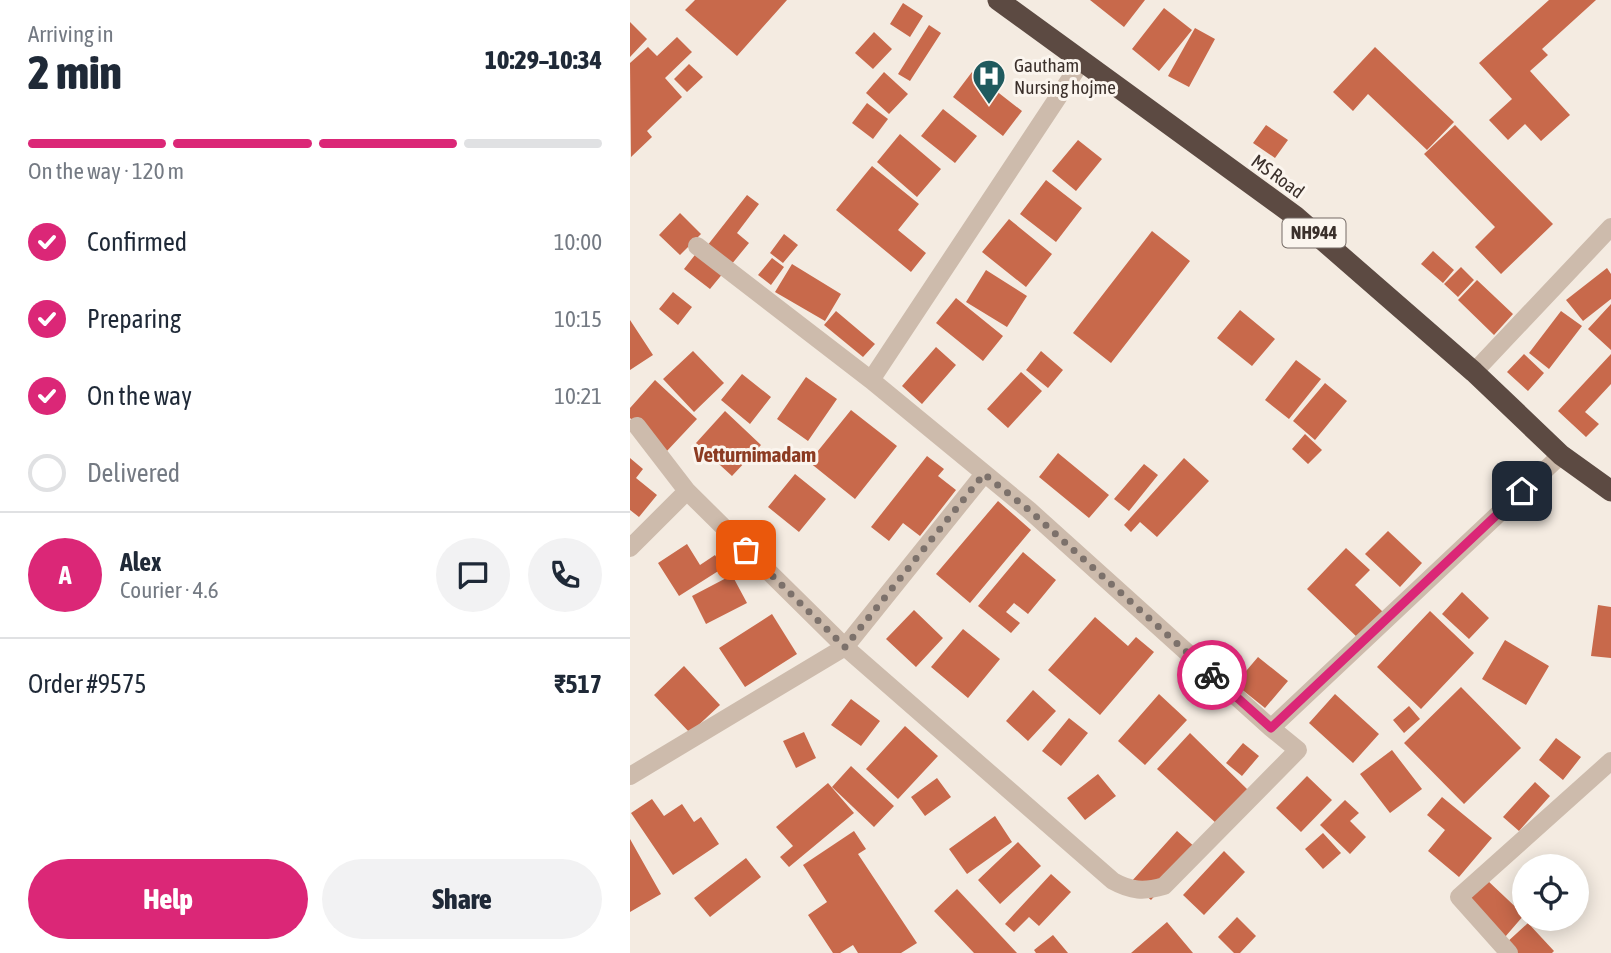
<!DOCTYPE html>
<html lang="en">
<head>
<meta charset="utf-8">
<style>
  :root { --surface:#fff; --page:#f2f2f3; --text:#1f2937; --muted:#747a83; --line:#e0e1e3; --accent:#db2777 }
  body { margin:0; font-family:"Asap Condensed",sans-serif; background:var(--page); color:var(--text); height:100vh; display:flex; flex-direction:column; font-size:26px; white-space:nowrap }
  * { box-sizing:border-box; margin:0 }
  p { font-size:23px; color:var(--muted) }
  .icon { flex:none; width:38px; height:38px; fill:none; stroke:currentColor; stroke-width:2; stroke-linecap:round; stroke-linejoin:round }
  .map { position:relative; flex:1; overflow:hidden }
  .panel { display:flex; flex-direction:column; background:var(--surface); width:630px }
  .panel>* { flex:none }
  .fabs { position:absolute; left:882px; top:854px; display:grid; gap:14px }
  .fabs a { display:grid; place-items:center; width:77px; height:77px; border-radius:50%; background:var(--surface); box-shadow:0 4px 18px #0003; font-size:35px }
  .pin { position:absolute; display:grid; place-items:center; width:60px; height:60px; color:#fff; margin:-30px; border-radius:14px; box-shadow:0 4px 10px #0006 }
  .courier { position:absolute; display:grid; place-items:center; width:70px; height:70px; margin:-35px; border:5px solid #db2777; border-radius:50%; background:#fff; color:#222; box-shadow:0 2px 9px #0007 }
  .summary em { font-style:normal; font-weight:800 }
  .summary div { display:flex; flex-direction:column-reverse }
  .summary { display:flex; align-items:center; justify-content:space-between; height:119px; padding:0 28px }
  h1 { font-size:46px; font-weight:800; line-height:52px }
  .bar { display:grid; grid-template-columns:repeat(4,1fr); gap:10px 7px; align-content:center; height:84px; padding:0 28px }
  .bar i { height:9px; border-radius:5px; background:var(--line) }
  .bar .current { background:var(--accent) }
  .bar p { grid-column:span 4 }
  .line { display:flex; align-items:center; gap:18px; padding:0 28px; border-top:2px solid var(--line) }
  .line div { flex:1 }
  .round { display:grid; place-items:center; flex:none; width:74px; height:74px; border-radius:37px; background:var(--page) }
  ol { padding:0 28px; list-style:none }
  li { display:flex; align-items:center; gap:21px; height:77px }
  li p { margin-inline-start:auto }
  li .icon { padding:7px; border-radius:50%; background:var(--accent); color:#fff; stroke-width:4 }
  li:last-child { color:var(--muted) }
  li i { width:38px; height:38px; border:4px solid var(--line); border-radius:50% }
  .primary-button { display:flex; gap:14px; margin-top:auto; padding:14px 28px }
  .primary-button a { flex:1; height:80px; border-radius:42px; background:var(--accent); color:#fff; font-size:28px; font-weight:800; line-height:80px; text-align:center }
  .primary-button a+a { background:var(--page); color:var(--text) }
  main { display:flex; flex:1; min-height:0 }
  .map>svg:first-child { display:block }
  .building { fill:#c8694b }
  .lines { fill:none; stroke-linecap:round; stroke-linejoin:round }
  .street { stroke:#cdbbac; stroke-width:18 }
  .highway { stroke:#5c4a42; stroke-width:21 }
  .done { stroke:#7c716b; stroke-width:7; stroke-dasharray:0 12.6 }
  .route { stroke:#db2777; stroke-width:9 }
  .labels { text-anchor:middle; stroke-width:6; stroke-linejoin:round; paint-order:stroke }
  .shield { fill:#fbf5ee; stroke:#756b66; stroke-width:2 }
  .shield-label { font-size:18px; font-weight:bold; fill:#3b302b }
  .poi-label { font-size:19px; fill:#3b302b; stroke:#fbf5ee; text-anchor:start }
  .street-label { font-size:19px; fill:#3b302b; stroke:#fbf5ee }
  .neighbourhood-label { font-size:21px; font-weight:bold; fill:#8c3b22; stroke:#fbf5ee }
</style>
</head>
<body>
<main>
<section class="panel">
<div class="summary"><div><h1>2 min</h1><p>Arriving in</p></div><em>10:29–10:34</em></div>
<div class="bar"><i class="current"></i><i class="current"></i><i class="current"></i><i></i><p>On the way · 120 m</p></div>
<ol>
<li><svg class="icon" aria-label="check" viewBox="0 0 24 24"><path d="M5 12l5 5 9-10"/></svg>Confirmed<p>10:00</p></li>
<li><svg class="icon" aria-label="check" viewBox="0 0 24 24"><path d="M5 12l5 5 9-10"/></svg>Preparing<p>10:15</p></li>
<li><svg class="icon" aria-label="check" viewBox="0 0 24 24"><path d="M5 12l5 5 9-10"/></svg>On the way<p>10:21</p></li>
<li><i></i>Delivered</li>
</ol>
<div class="line" style="height:126px"><b class="round" style="background:var(--accent);color:#fff">A</b><div><b>Alex</b><p>Courier · 4.6</p></div><a class="round"><svg class="icon" aria-label="chat" viewBox="0 0 24 24"><path d="M4 5h16v11H9l-5 4z"/></svg></a><a class="round"><svg class="icon" aria-label="phone" viewBox="0 0 24 24"><path d="M5 4h4l2 5-3 2q2 4 5 5l2-3 5 2v4C11 20 4 13 5 4z"/></svg></a></div>
<div class="line" style="height:91px"><div>Order #9575</div><b>₹517</b></div>
<div class="primary-button"><a>Help</a><a>Share</a></div>
</section>
<div class="map">
<svg width="981" height="953" viewBox="0 0 981 953">
  <rect width="100%" height="100%" fill="#f4ebe1"/>
  <!-- building -->
  <path class="building" d="M65,0H157L107,56L55,10Z
    M460,0H515L494,27Z
    M919,0H966L912,49L918,55L900,71L940,115L911,141L895,124L878,140L859,120L882,99L849,63Z
    M273,3L293,16L280,37L260,24Z
    M534,8L562,30L529,71L502,49Z
    M0,22L17,39L0,57Z
    M299,25L311,33L280,81L268,74Z
    M565,28L585,39L559,87L538,76Z
    M244,32L262,49L243,69L225,53Z
    M47,37L62,52L35,78L52,97L17,131L22,137L1,157L0,63L18,47L27,56Z
    M745,47L824,122L797,150L738,94L723,111L703,92Z
    M59,64L73,77L57,92L44,79Z
    M254,72L278,94L259,114L236,93Z
    M342,72L392,111L373,136L323,97Z
    M237,103L258,119L243,139L222,123Z
    M313,109L347,136L325,163L291,136Z
    M636,125L658,140L645,158L623,143Z
    M825,125L923,224L871,274L845,247L865,227L794,154Z
    M270,134L311,169L287,197L247,162Z
    M448,140L472,159L446,191L422,171Z
    M242,166L289,204L268,230L296,253L281,272L206,210Z
    M416,180L452,208L426,242L390,214Z
    M117,195L129,204L107,233L119,243L101,265L77,246Z
    M50,213L71,234L50,255L29,235Z
    M379,219L422,254L396,287L352,252Z
    M522,231L560,261L481,363L443,333Z
    M154,234L168,245L153,263L140,253Z
    M68,251L94,272L80,289L54,269Z
    M803,251L824,270L813,283L791,264Z
    M142,258L154,267L141,285L128,275Z
    M162,264L211,294L195,321L145,292Z
    M831,267L844,280L828,297L814,284Z
    M977,268L981,274V299L953,321L936,300Z
    M356,270L397,296L377,327L336,302Z
    M847,280L883,314L864,335L828,300Z
    M43,292L62,307L48,325L29,309Z
    M326,298L373,336L353,361L306,323Z
    M981,304V350L958,329Z
    M610,310L645,339L622,366L587,338Z
    M206,311L245,344L233,357L194,325Z
    M931,311L952,326L919,369L899,353Z
    M0,320L23,355L0,370Z
    M306,347L326,365L292,404L272,386Z
    M63,351L94,383L64,412L33,379Z
    M411,351L433,370L418,388L396,370Z
    M894,354L914,373L898,391L877,372Z
    M981,354V384L955,412L969,424L956,437L928,411Z
    M666,360L691,379L659,419L635,400Z
    M391,372L412,391L378,428L357,409Z
    M112,374L141,397L120,424L91,400Z
    M176,377L207,399L178,441L147,419Z
    M25,380L67,419L36,452L0,418V408Z
    M695,383L717,401L685,440L663,421Z
    M221,410L267,446L225,499L179,462Z
    M95,411L131,445L102,476L66,443Z
    M675,434L692,450L678,464L662,449Z
    M428,453L479,495L459,518L409,477Z
    M297,456L314,469L308,476L326,490L290,536L273,523L259,541L241,527Z
    M0,458L13,469L6,478L27,495L9,517L0,510Z
    M554,458L579,481L527,537L510,522L501,532L494,525Z
    M514,464L528,475L499,511L484,499Z
    M165,474L196,499L169,532L138,507Z
    M368,501L401,530L340,603L306,574Z
    M758,531L792,563L770,587L735,554Z
    M57,544L70,565L85,555L93,568L49,596L28,563Z
    M716,548L740,570L725,585L754,613L729,639L677,589Z
    M393,552L426,580L398,614L384,603L376,612L390,623L381,633L348,606Z
    M102,575L117,603L76,624L62,596Z
    M832,592L859,618L839,639L812,614Z
    M968,605L981,607V658L961,656Z
    M284,610L313,638L286,667L256,639Z
    M800,611L844,653L791,709L747,667Z
    M142,614L167,654L115,687L89,648Z
    M465,617L498,646L506,637L524,652L470,715L418,670Z
    M333,629L370,659L338,698L301,667Z
    M875,640L919,666L896,705L852,679Z
    M628,657L658,681L635,708L605,684Z
    M54,666L90,705L60,733L24,695Z
    M831,687L891,748L834,804L774,743Z
    M403,690L426,711L398,741L376,721Z
    M529,694L557,720L515,765L488,741Z
    M705,694L749,734L723,763L679,723Z
    M221,699L250,721L231,746L201,725Z
    M779,706L790,719L774,733L763,720Z
    M439,718L458,733L431,766L412,751Z
    M275,726L308,756L268,799L236,769Z
    M174,732L186,758L166,768L153,741Z
    M560,733L618,790L587,824L527,769Z
    M926,738L951,757L933,780L909,760Z
    M613,743L629,756L612,776L596,763Z
    M762,750L792,789L760,813L730,774Z
    M221,766L264,806L244,827L202,787Z
    M468,774L486,796L455,820L437,798Z
    M677,776L702,800L671,832L646,808Z
    M307,778L321,797L295,816L281,797Z
    M905,782L920,796L889,831L873,817Z
    M198,783L224,813L159,867L150,857L163,846L146,827Z
    M812,797L862,838L829,877L798,851L815,830L797,815Z
    M22,799L34,816L52,804L64,822L71,817L89,844L43,875L1,813Z
    M715,800L729,813L720,821L736,837L720,854L690,825Z
    M365,816L382,842L337,874L319,849Z
    M224,831L236,849L228,854L287,943L271,953H228L223,945L210,953H203L178,915L197,902L173,865Z
    M547,831L567,849L521,900L501,882Z
    M693,833L711,853L693,869L675,849Z
    M0,839L31,894L0,912Z
    M388,842L411,866L370,904L348,880Z
    M594,851L615,872L574,915L553,895Z
    M116,858L131,877L80,917L64,898Z
    M421,874L441,892L409,926L399,917L384,932L375,924Z
    M857,880L894,915L875,937L837,902Z
    M327,889L387,953H344L304,911Z
    M607,917L626,936L610,953H604L588,937Z
    M537,922L563,953H501Z
    M898,923L924,951L922,953H884L875,944Z
    M423,935L438,953H406L404,950Z"/>
  <g class="lines">
    <!-- street -->
    <path class="street" d="M67,246L241,380L399,510L641,728
      M844,372L981,227
      M241,380L452,61
      M354,474L215,647L483,881C501,891 514,892 534,886L668,750L641,728L931,455
      M0,548L57,491
      M0,776L215,647L57,491L7,426
      M879,953L829,897L981,761"/>
    <!-- highway -->
    <path class="highway" d="M368,0L665,216L844,372L931,455L981,491"/>
  </g>
  <g class="lines">
    <!-- done -->
    <path class="done" d="M116,550L215,647L354,474L399,510L582,675"/>
    <!-- route -->
    <path class="route" d="M582,675L641,728L892,491"/>
  </g>
  <!-- icons -->
  <defs>
    <symbol id="hospital-pin" viewBox="-11 -11 22 30"><path d="M0 17L-7.5 6A9.5 9.5 0 1 1 7.5 6Z" fill="#1f5a5e" stroke="#fbf5ee"/><path d="M-5-5h3v3.5h4V-5h3V5h-3V1.5h-4V5h-3Z" fill="#fff"/></symbol>
  </defs>
  <g fill-rule="evenodd">
    <use href="#hospital-pin" x="340" y="57" width="38" height="52"/>
  </g>
  <g class="labels">
    <!-- shield labels -->
    <rect class="shield" x="652.5" y="218.5" width="63" height="29" rx="5"/>
    <g class="shield-label">
      <text x="684" y="239">NH944</text>
    </g>
    <!-- poi labels -->
    <g class="poi-label">
      <text x="384" y="72">Gautham<tspan x="384" dy="22">Nursing hojme</tspan></text>
    </g>
    <!-- street labels -->
    <g class="street-label">
      <text transform="translate(648 176) rotate(36)" y="7">MS Road</text>
    </g>
    <!-- neighbourhood labels -->
    <g class="neighbourhood-label">
      <text x="125" y="462">Vetturnimadam</text>
    </g>
  </g>
</svg>
<div class="fabs">
<a><svg class="icon" aria-label="locate" viewBox="0 0 24 24"><circle cx="12" cy="12" r="6"/><path d="M12 2v4M12 18v4M2 12h4M18 12h4"/></svg></a>
</div>
<div class="pin" style="left:116px;top:550px;background:#ea580c"><svg class="icon" aria-label="bag" viewBox="0 0 24 24"><path d="M5 8h14l-1 12H6zM9 8a3 3 0 0 1 6 0"/></svg></div>
<div class="pin" style="left:892px;top:491px;background:#1f2937"><svg class="icon" aria-label="home" viewBox="0 0 24 24"><path d="M3 11l9-7 9 7M6 9v11h12V9"/></svg></div>
<div class="courier" style="left:582px;top:675px"><svg class="icon" aria-label="bike" viewBox="0 0 24 24"><circle cx="6" cy="16" r="4"/><circle cx="18" cy="16" r="4"/><path d="M6 16l4-8h5l3 8M10 8l3 8H6M13 5h3"/></svg></div>
</div>
</main>
</body>
</html>
